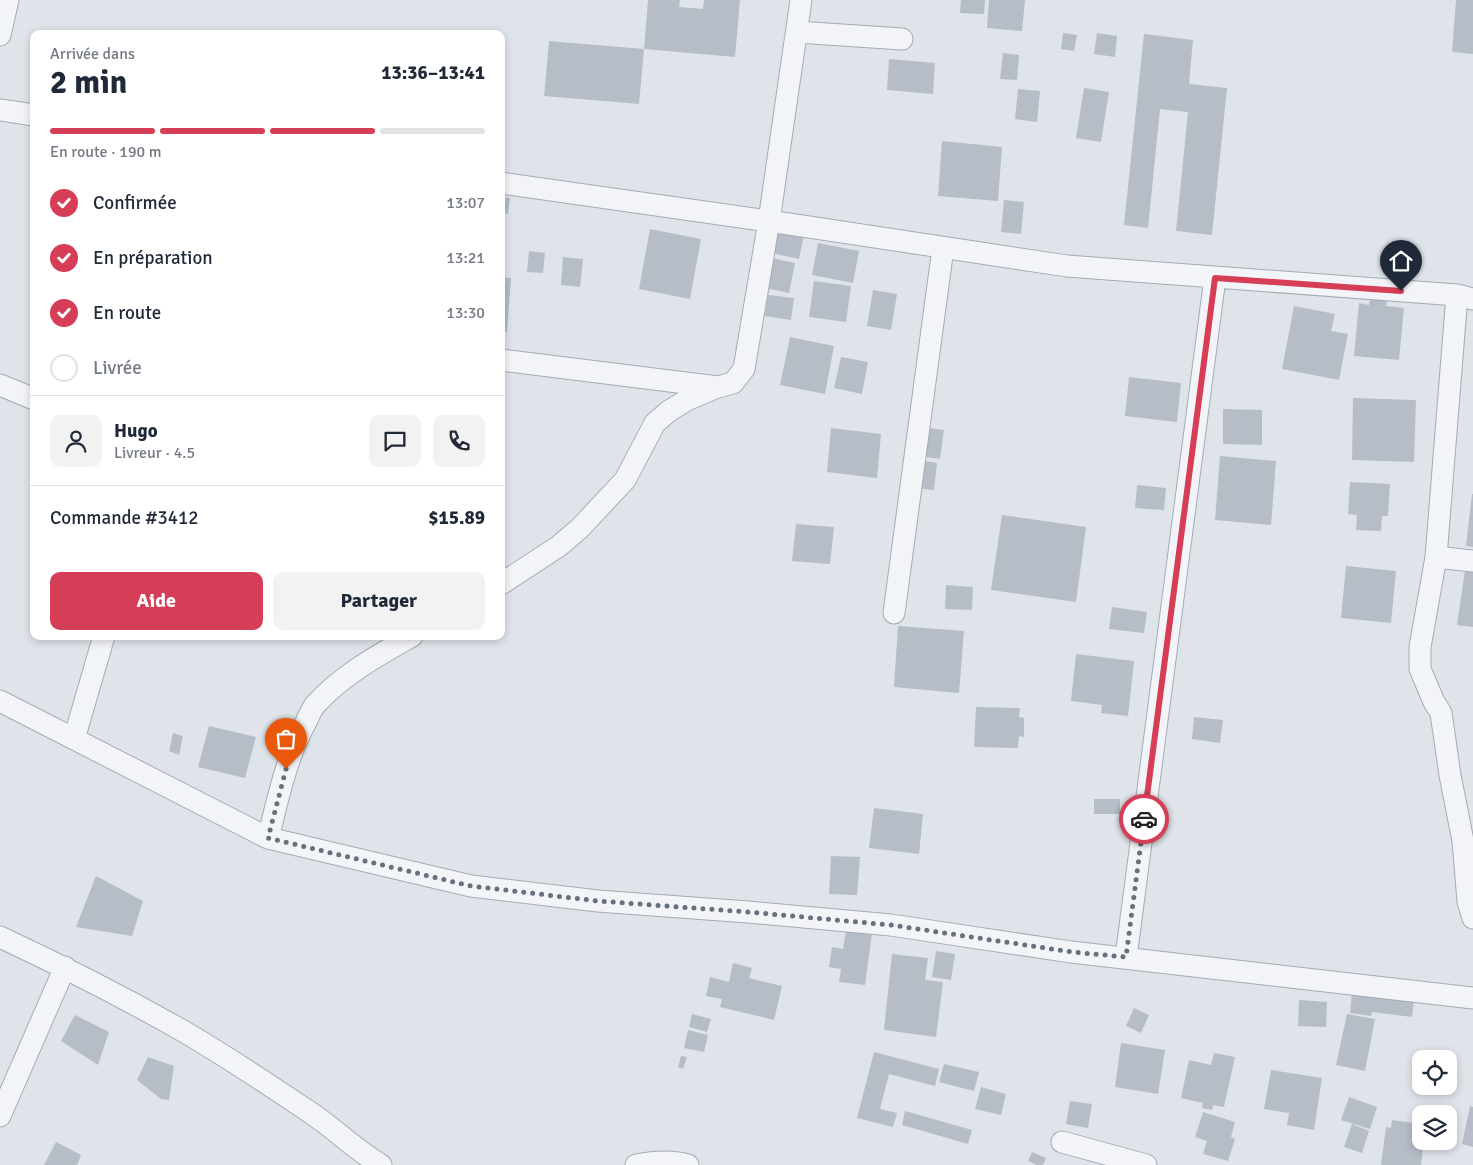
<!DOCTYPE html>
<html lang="fr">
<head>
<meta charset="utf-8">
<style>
  :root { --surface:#fff; --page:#f2f2f3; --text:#1f2937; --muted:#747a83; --line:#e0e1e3; --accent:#d63d57 }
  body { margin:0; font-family:Signika,sans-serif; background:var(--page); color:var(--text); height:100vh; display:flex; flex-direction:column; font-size:19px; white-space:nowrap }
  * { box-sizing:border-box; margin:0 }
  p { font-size:16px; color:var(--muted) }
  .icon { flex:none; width:28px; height:28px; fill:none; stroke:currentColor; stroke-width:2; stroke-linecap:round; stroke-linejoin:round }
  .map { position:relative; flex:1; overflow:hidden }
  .side { position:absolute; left:30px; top:30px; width:475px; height:610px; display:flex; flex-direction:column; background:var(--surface); border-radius:10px; box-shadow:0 2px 8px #0003 }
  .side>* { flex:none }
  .controls { position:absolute; left:1412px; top:1050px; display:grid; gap:10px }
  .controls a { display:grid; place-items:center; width:45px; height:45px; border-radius:10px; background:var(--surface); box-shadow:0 2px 8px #0003; font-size:25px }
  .pin { position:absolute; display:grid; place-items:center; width:42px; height:42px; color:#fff; margin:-51px -21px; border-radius:50% 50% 50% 0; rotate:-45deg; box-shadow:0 0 5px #0007 }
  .pin .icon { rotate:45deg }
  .courier { position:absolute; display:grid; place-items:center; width:50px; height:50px; margin:-25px; border:4px solid #d63d57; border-radius:50%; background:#fff; color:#222; box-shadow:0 1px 6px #0007 }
  .headline em { font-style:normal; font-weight:800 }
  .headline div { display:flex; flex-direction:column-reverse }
  .headline { display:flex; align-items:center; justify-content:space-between; height:85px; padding:0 20px }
  h1 { font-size:32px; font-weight:800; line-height:38px }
  .bar { display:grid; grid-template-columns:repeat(4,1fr); gap:8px 5px; align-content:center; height:60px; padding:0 20px }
  .bar i { height:6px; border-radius:4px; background:var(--line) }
  .bar .active { background:var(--accent) }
  .bar p { grid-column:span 4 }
  .line { display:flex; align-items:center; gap:12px; padding:0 20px; border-top:1px solid var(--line) }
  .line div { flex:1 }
  .round { display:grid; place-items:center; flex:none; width:52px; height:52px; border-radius:10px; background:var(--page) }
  ol { padding:0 20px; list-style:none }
  li { display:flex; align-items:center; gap:15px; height:55px }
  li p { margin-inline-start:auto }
  li .icon { padding:5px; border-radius:50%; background:var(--accent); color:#fff; stroke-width:4 }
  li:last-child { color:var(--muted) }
  li i { width:28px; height:28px; border:2px solid var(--line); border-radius:50% }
  .cta { display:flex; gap:10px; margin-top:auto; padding:10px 20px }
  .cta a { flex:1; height:58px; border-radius:10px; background:var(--accent); color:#fff; font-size:20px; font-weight:800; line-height:58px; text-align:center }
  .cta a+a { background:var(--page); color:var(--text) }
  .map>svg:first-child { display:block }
  .building { fill:#b6bdc7 }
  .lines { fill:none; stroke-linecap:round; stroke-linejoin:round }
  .street-casing { stroke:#a4abb4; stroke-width:23 }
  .street { stroke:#f2f4f7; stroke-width:21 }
  .done { stroke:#67707d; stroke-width:5; stroke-dasharray:0 9 }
  .route { stroke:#d63d57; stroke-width:6 }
</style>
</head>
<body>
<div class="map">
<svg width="1473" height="1165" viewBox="0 0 1473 1165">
  <rect width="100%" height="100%" fill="#dfe4ea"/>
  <!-- building -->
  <path class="building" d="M648,0H680L679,7L703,9L704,0H740L735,57L644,49Z
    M961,0H985L984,14L960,13Z
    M989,0H1025L1022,31L987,28Z
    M1456,0H1473V54L1452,52Z
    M1063,33L1077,35L1074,51L1061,49Z
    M1097,33L1117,36L1115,57L1094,54Z
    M1144,34L1193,40L1189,84L1227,88L1212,235L1176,231L1188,112L1160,109L1148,228L1124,225Z
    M549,41L644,49L639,104L544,96Z
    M1003,53L1019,55L1017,80L1000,79Z
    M889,59L935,63L933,94L887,90Z
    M1084,88L1109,92L1101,142L1076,138Z
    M1018,89L1040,91L1037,122L1015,119Z
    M942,141L1002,147L998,201L938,196Z
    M501,197L510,198L508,214L501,213Z
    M1004,200L1024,202L1021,234L1001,232Z
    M650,229L701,239L690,299L639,289Z
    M775,230L804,235L799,259L771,253Z
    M818,243L859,251L853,283L812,275Z
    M529,251L545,253L543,273L527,272Z
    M563,257L583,259L580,287L561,285Z
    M767,257L795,263L789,293L761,287Z
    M501,277L511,278L507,332L501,331Z
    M814,281L851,286L846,322L809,317Z
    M873,290L897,294L891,330L867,326Z
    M768,295L794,298L791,320L765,316Z
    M1370,299L1387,301L1386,306L1404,308L1399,360L1354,356L1359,303L1369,305Z
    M1294,306L1335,314L1331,331L1348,334L1339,380L1282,369Z
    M790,337L834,346L825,394L780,385Z
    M841,357L868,362L862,394L834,388Z
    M1129,377L1181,383L1177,422L1125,416Z
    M1353,398L1416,400L1414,462L1352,460Z
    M1223,409L1262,410V445L1223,444Z
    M922,427L944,430L940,459L918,456Z
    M831,428L881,434L877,478L827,472Z
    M1220,456L1276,461L1271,525L1215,520Z
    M919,460L937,463L934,490L915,488Z
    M1350,482L1390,484L1388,516H1382L1381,531L1356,530L1357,515L1348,514Z
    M1137,485L1166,488L1164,510L1135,508Z
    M1472,494H1473V547L1466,546Z
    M1002,515L1086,527L1076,602L991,590Z
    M796,524L834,527L830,564L792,561Z
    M1466,564L1473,565V627L1457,625Z
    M1346,566L1396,571L1391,623L1341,618Z
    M946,585L973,587L972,610L945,609Z
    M1112,607L1147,612L1144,633L1109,629Z
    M898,626L964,631L959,693L894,687Z
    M1076,654L1134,661L1128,716L1101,713L1102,705L1071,701Z
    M976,707L1020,708L1019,717L1024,718V737L1019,736L1018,748L974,747Z
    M1194,717L1223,720L1220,743L1192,739Z
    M209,726L256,737L245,778L198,767Z
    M173,733L183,736L179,755L169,751Z
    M1094,799H1120V814H1094Z
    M874,808L923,814L919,854L869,848Z
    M831,856L860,857L857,895L829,894Z
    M96,876L143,901L132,936L76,927Z
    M846,931L872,934L865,985L839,982L841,969L829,967L832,947L843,949Z
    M936,951L955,954L951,980L932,977Z
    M892,954L928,958L925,980L943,982L936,1037L884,1030Z
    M733,963L752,968L749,978L782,986L774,1020L720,1007L722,999L706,996L710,977L729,982Z
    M1352,993L1414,1001L1412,1017L1372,1012L1371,1016L1350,1013Z
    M1299,1000L1327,1002L1326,1027L1298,1026Z
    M1134,1008L1149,1015L1141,1033L1126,1026Z
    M692,1014L711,1019L707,1032L689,1027Z
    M1347,1014L1375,1019L1365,1071L1336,1065Z
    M75,1015L109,1032L98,1065L61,1041Z
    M688,1030L708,1035L704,1052L684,1048Z
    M1121,1043L1165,1050L1158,1094L1115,1087Z
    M874,1052L939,1069L935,1086L889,1074L880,1109L897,1113L893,1127L857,1118Z
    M1214,1053L1235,1057L1224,1107L1213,1105L1212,1110L1202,1108L1203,1103L1181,1098L1189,1060L1211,1065Z
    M681,1056L687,1057L683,1069L678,1067Z
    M148,1057L174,1066L169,1100L161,1099L137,1080Z
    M944,1064L979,1072L974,1091L939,1082Z
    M1271,1070L1322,1078L1314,1130L1287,1125L1289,1113L1264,1109Z
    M981,1087L1006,1094L1001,1115L975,1109Z
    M1349,1097L1377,1107L1370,1129L1341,1120Z
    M1070,1101L1092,1104L1088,1128L1066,1124Z
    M1470,1106L1473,1107V1147L1462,1144Z
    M905,1111L972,1130L968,1144L902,1125Z
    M1416,1111L1421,1112V1141H1424L1421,1165H1381L1386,1127L1391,1128L1392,1120L1414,1123Z
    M1203,1112L1235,1122L1231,1137L1235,1139L1228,1161L1203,1154L1207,1141L1195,1137Z
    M1352,1124L1369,1131L1362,1153L1344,1147Z
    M56,1142L81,1155L77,1165H44Z
    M1032,1152L1046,1158L1043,1165H1037L1028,1161Z"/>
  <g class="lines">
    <defs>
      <path id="street" d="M797,32L902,39
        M0,35L8,0
        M0,110L34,115
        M501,183L769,221L1067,266L1457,295L1473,299
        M1457,295L1436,557L1420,647V669L1434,702L1441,713L1450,775L1463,841L1468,902L1473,918
        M501,360L718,387L733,383L744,369L769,221L801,0
        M0,385L34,399
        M1436,557L1473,561
        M501,584L559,546L580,528L625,480L655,423L669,411L687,400L715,388
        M894,613L943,248
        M0,701L268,838L471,886L598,901L748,912L891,925L1071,952L1473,998
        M74,739L104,636
        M268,838C278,799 286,758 306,722C309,716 311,710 315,705C342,675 377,656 412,636
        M0,937C62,966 123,997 183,1031C224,1055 265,1082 305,1109C332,1126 354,1149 381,1165
        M1126,957L1215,278
        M0,1116L65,967
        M1062,1142L1146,1165
        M636,1165C652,1162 672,1160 688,1165"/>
    </defs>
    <!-- street casing -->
    <use href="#street" class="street-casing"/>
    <!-- street -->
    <use href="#street" class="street"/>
  </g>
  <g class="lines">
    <!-- done -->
    <path class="done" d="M286,769L268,838L471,886L598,901L748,912L891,925L1072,952L1126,957L1144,819"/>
    <!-- route -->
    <path class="route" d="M1144,819L1215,278L1401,291"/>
  </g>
</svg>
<div class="controls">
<a><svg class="icon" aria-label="locate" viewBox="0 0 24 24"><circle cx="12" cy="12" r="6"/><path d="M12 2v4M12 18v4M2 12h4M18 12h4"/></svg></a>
<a><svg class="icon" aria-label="layers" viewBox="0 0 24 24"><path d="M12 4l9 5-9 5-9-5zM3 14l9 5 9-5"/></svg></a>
</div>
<div class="pin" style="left:286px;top:769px;background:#ea580c"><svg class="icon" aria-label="bag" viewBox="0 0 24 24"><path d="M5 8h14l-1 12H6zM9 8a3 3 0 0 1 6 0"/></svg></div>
<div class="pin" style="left:1401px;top:291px;background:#1f2937"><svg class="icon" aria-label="home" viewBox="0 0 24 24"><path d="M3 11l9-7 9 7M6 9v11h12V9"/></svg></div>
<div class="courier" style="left:1144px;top:819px"><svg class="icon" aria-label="car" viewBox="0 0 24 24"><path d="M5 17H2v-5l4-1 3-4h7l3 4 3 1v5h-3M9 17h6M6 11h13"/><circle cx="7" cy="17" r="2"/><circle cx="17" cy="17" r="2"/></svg></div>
<section class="side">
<div class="headline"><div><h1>2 min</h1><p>Arrivée dans</p></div><em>13:36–13:41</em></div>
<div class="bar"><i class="active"></i><i class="active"></i><i class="active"></i><i></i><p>En route · 190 m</p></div>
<ol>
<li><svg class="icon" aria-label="check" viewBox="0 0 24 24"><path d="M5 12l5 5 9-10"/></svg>Confirmée<p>13:07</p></li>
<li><svg class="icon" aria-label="check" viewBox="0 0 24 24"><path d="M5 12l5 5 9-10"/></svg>En préparation<p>13:21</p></li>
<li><svg class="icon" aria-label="check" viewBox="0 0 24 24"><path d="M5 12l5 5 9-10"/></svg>En route<p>13:30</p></li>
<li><i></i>Livrée</li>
</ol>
<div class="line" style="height:90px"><a class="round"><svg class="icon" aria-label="person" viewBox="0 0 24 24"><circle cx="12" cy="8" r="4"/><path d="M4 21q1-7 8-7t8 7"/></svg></a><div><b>Hugo</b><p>Livreur · 4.5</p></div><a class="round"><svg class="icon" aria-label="chat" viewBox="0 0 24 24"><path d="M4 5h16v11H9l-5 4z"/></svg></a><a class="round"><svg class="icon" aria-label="phone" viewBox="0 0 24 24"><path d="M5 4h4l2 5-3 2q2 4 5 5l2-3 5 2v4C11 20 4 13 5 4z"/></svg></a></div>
<div class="line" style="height:65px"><div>Commande #3412</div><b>$15.89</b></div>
<div class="cta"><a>Aide</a><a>Partager</a></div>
</section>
</div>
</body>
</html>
